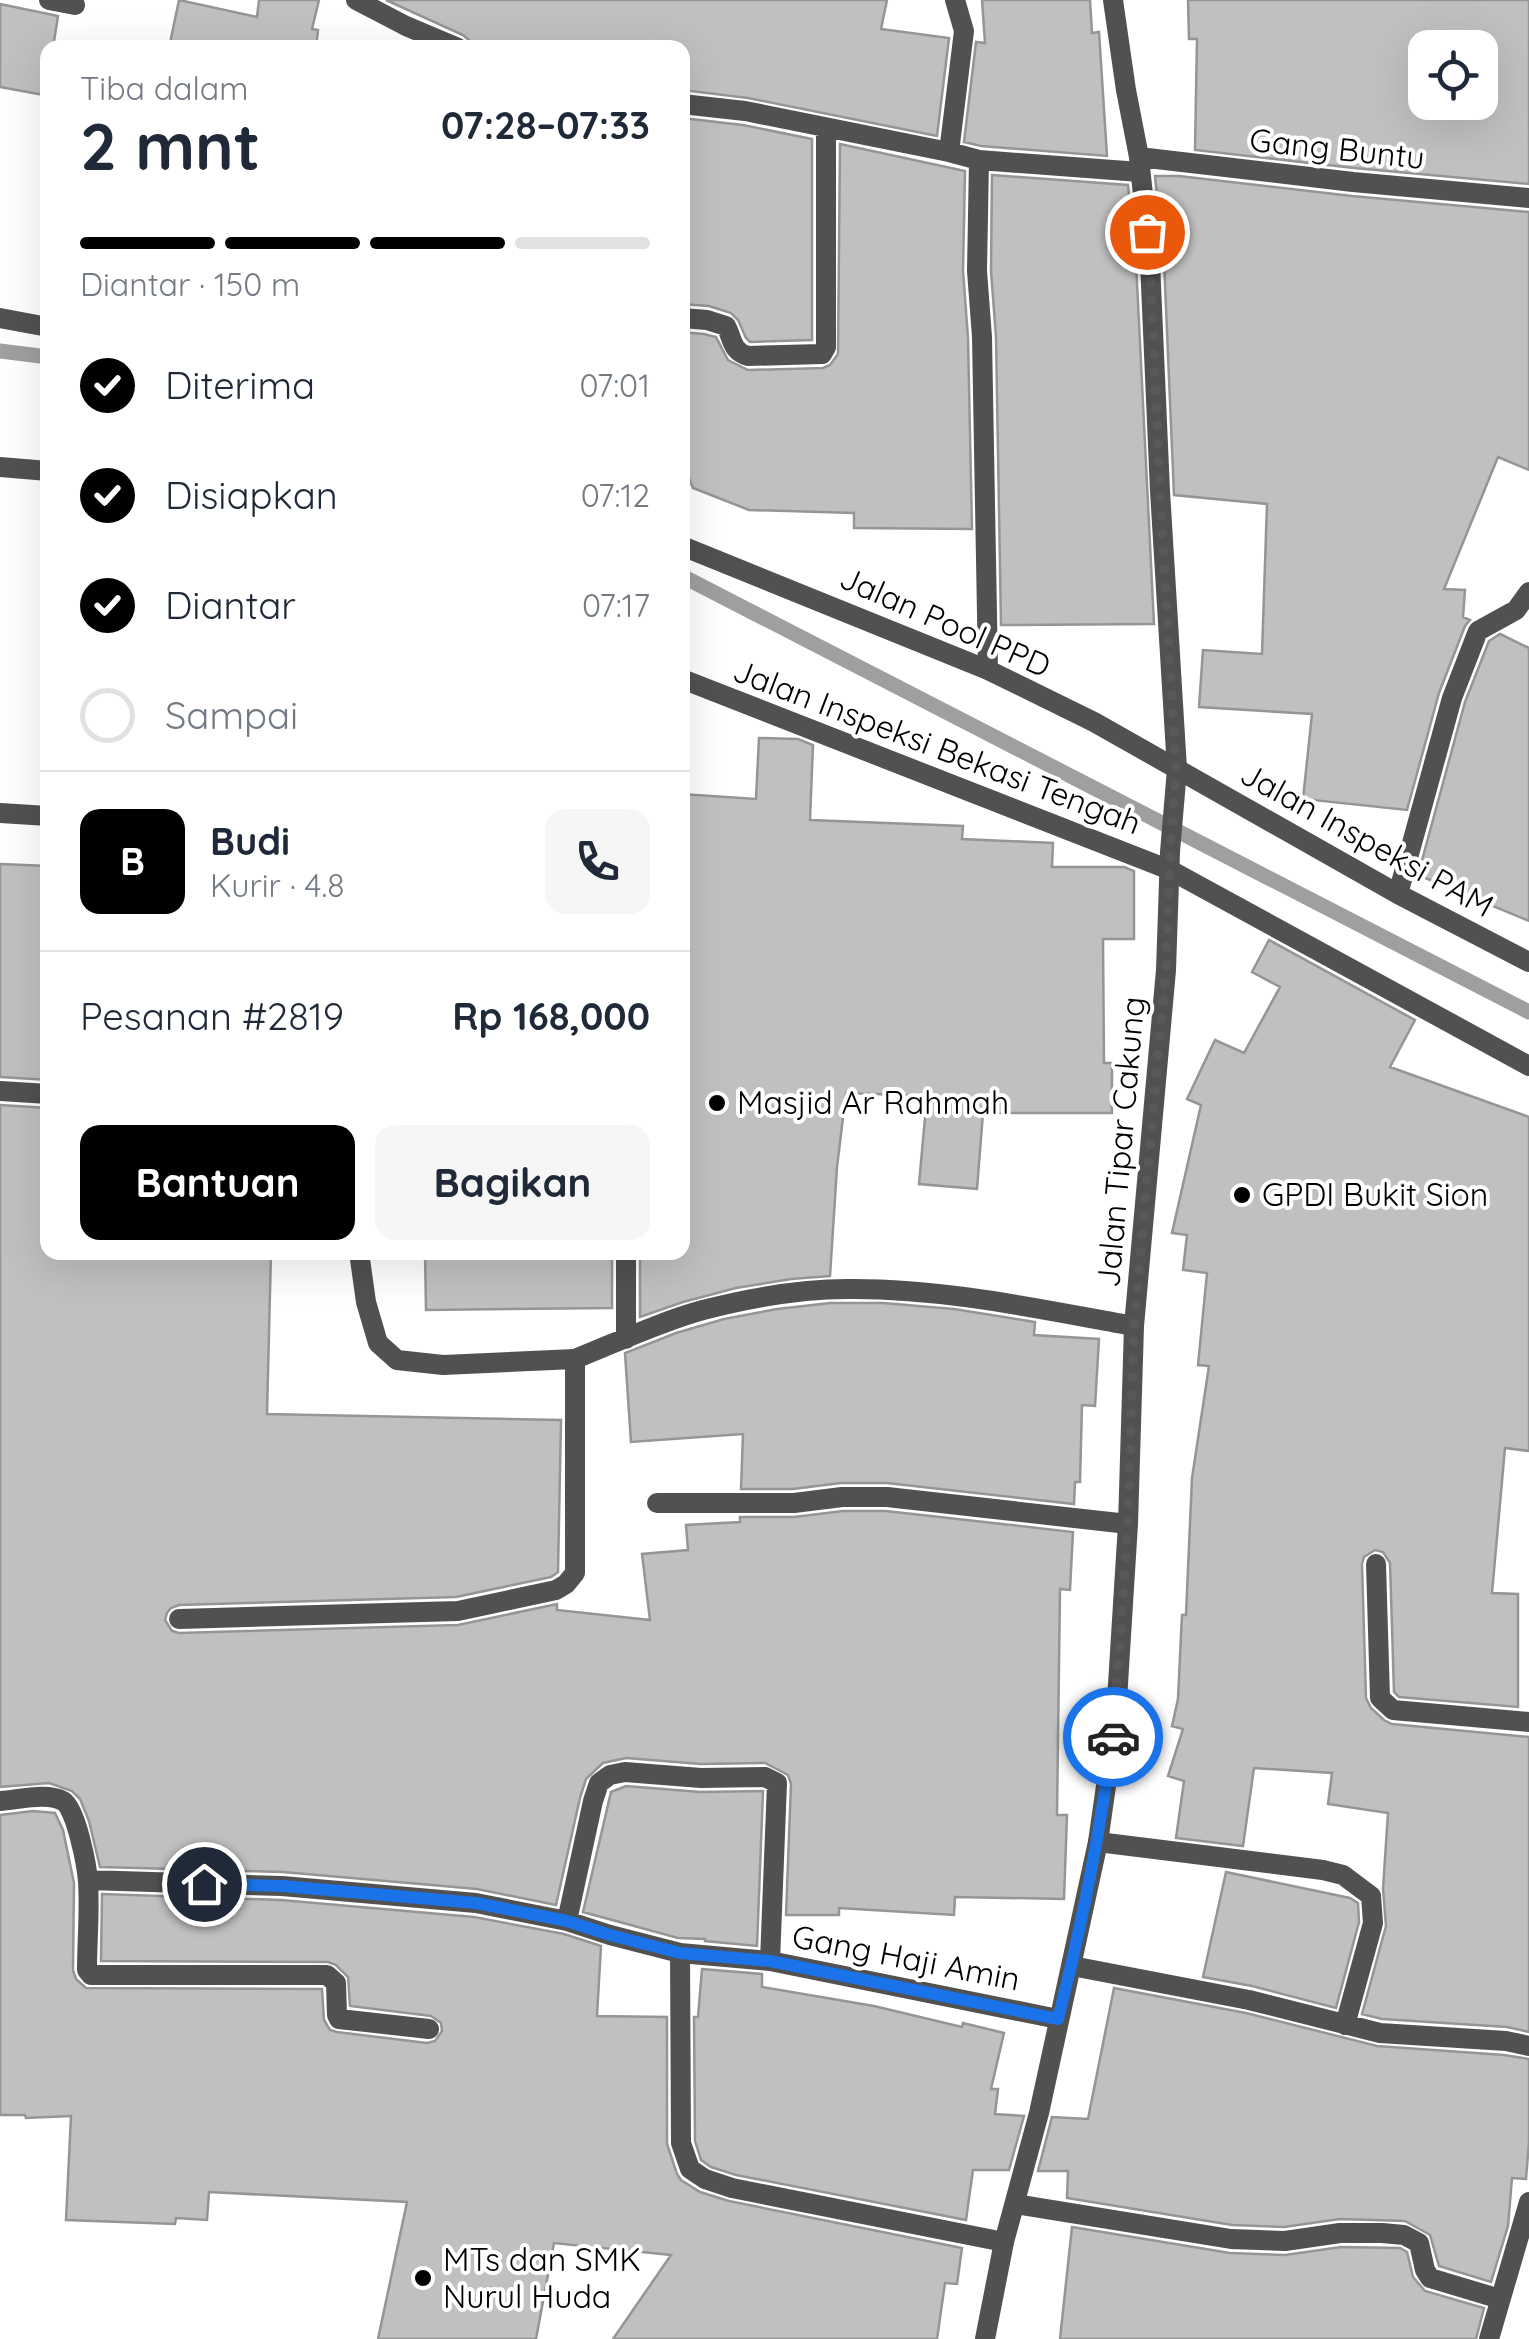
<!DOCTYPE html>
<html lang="id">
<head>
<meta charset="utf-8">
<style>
  :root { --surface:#fff; --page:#f6f6f7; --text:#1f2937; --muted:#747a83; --line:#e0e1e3; --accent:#000 }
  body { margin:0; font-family:Quicksand,sans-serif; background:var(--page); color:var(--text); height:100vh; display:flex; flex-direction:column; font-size:38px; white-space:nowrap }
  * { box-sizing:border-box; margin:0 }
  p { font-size:32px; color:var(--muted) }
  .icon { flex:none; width:55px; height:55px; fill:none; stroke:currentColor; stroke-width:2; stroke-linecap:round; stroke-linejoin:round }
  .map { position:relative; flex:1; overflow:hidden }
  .drawer { position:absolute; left:40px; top:40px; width:650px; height:1220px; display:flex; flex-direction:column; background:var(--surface); border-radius:20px; box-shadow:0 10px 40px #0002 }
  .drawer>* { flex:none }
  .controls { position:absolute; left:1408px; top:30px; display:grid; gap:20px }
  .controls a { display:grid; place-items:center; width:90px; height:90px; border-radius:20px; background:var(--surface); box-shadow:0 10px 40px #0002; font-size:50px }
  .pin { position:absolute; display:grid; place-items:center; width:85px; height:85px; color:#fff; margin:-42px; border:5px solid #fff; border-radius:50%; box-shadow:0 2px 10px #0007 }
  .courier { position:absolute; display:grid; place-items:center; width:100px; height:100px; margin:-50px; border:8px solid #1a73e8; border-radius:50%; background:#fff; color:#222; box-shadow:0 2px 12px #0007 }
  .headline em { font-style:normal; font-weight:800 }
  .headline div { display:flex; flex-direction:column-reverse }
  .headline { display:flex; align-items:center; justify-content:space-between; height:170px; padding:0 40px }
  h1 { font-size:65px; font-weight:800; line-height:75px }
  .bar { display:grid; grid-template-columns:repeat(4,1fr); gap:15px 10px; align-content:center; height:120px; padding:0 40px }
  .bar i { height:12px; border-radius:8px; background:var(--line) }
  .bar .on { background:var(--accent) }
  .bar p { grid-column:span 4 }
  .line { display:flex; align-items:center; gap:25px; padding:0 40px; border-top:2px solid var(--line) }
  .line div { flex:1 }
  .round { display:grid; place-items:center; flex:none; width:105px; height:105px; border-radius:20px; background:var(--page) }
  ol { padding:0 40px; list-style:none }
  li { display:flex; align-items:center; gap:30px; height:110px }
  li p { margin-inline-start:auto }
  li .icon { padding:10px; border-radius:50%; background:var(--accent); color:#fff; stroke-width:4 }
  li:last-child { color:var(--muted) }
  li i { width:55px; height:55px; border:5px solid var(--line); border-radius:50% }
  .primary-button { display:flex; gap:20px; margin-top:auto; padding:20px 40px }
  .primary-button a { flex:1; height:115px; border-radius:20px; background:var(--accent); color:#fff; font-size:40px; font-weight:800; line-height:115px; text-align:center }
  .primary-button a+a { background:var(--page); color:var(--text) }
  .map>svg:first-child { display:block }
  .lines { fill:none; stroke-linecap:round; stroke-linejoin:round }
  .stream { stroke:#9f9f9f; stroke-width:15 }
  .building { fill:#c0c0c0; stroke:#959595; stroke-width:2.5; fill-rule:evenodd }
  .service { stroke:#515151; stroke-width:20 }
  .minor { stroke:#515151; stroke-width:20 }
  .tertiary { stroke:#515151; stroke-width:20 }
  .done { stroke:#595959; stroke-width:10; stroke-dasharray:0 18 }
  .route { stroke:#1a73e8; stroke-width:12 }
  .poi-dot { fill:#000; stroke:#fff; stroke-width:4 }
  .labels { text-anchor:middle; stroke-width:8; stroke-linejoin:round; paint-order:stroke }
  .street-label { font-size:32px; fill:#000; stroke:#fff }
  .poi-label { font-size:32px; fill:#000; stroke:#fff; text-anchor:start }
</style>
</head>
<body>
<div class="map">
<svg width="1529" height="2339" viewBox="0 0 1529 2339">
  <rect width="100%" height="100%" fill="#fff"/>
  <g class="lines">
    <!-- stream -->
    <path class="stream" d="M0,351L48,357
      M682,576L1529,1012"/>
  </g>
  <!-- building -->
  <path class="building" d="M179,0L257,17L259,0H319L312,29L318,30L316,48H169Z
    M386,0H887L881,29L949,38L937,136L748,98L682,90V48H489L470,41L463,35Z
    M982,0H1090L1092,33L1099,32L1107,156L981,146L964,142L976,42L985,43Z
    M1188,0H1529V184L1354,168L1195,150L1197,39H1189ZM1425,48H1480V102H1425Z
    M0,4L58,16L53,48H48V76L44,95L0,87Z
    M682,118L743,125L812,139V340L750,342L746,338L738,320L731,313L709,306L682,304Z
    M840,144L965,171L963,271L968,338L972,529L854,528V513L749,510L693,488L682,461V332L704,334L716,337L728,360L748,370L823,368L830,365L838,354Z
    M992,175L1128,185L1136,263L1154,624L1001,625L996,337L991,271Z
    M1155,176H1179L1352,196L1529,212V470L1498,457L1444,589L1465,590L1463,617L1470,620L1465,626L1439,693L1407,810L1303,799L1312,714L1199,707L1203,650L1262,654L1267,504L1174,495L1164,261Z
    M1500,634L1529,648V921L1418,875L1465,702L1489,641Z
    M759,738L798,739L813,745L810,820L963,826L962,839L1053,843L1052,867H1124L1134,871V939H1103L1104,1063H1112V1113H983L977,1189L919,1184L927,1096L846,1093L837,1167L830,1276L791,1279L736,1288L683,1302L640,1317V1252H682V794L756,799Z
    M0,864L48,866V1080L0,1077Z
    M1269,940L1415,1020L1390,1067L1529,1117V1451L1505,1448L1492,1593L1518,1594V1707L1399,1697L1394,1692L1390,1563L1383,1552L1375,1550L1364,1557L1362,1564L1366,1698L1371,1708L1384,1720L1392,1724L1529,1737V2032L1507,2027L1382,2019L1362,2014L1386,1926L1383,1889L1388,1813L1328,1804L1332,1773L1254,1768L1243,1846L1176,1838L1184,1781L1168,1776L1183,1729L1172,1726L1178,1699L1182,1615H1186L1192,1478L1209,1366L1198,1365L1207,1273L1183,1270L1187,1235L1172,1233L1201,1105L1187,1099L1215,1040L1244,1053L1280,987L1252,972Z
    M0,1105L48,1108V1252H271L267,1414L561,1420L558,1572L551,1577L456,1597L179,1605L171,1608L167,1613L165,1620L172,1631L179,1633L458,1625L557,1604V1610L650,1620L642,1554L688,1550L686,1525L740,1522V1517H794L843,1511H886L1073,1532L1070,1590L1060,1589L1057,1815H1067L1064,1899L955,1897L954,1915L839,1908V1915H786L791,1784L788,1775L765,1763L701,1764L626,1758L603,1763L586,1779L580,1798L556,1905L477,1889L283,1872L100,1867L89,1821L80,1799L72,1791L49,1783L0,1787Z
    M425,1252H612V1308L426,1310Z
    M830,1303H883L954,1309L1035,1322L1034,1335L1099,1339L1095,1406L1082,1405L1080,1482H1075L1074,1504L887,1483H841L793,1489H741L743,1434L631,1442L625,1353L676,1333L724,1319L777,1309Z
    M626,1786L700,1792L763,1791L757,1946L705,1941V1939L678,1938L583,1912L611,1792Z
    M33,1811L55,1813L63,1830L74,1883L73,1970L76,1979L86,1988L322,1989L324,2020L330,2030L337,2032L427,2043L435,2041L442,2031L441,2023L431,2016L350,2006L348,1977L336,1965L328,1962L101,1961L102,1894L281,1900L474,1917L564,1934L601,1946L597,2016L667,2017V2144L677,2174L681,2180L700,2192L729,2201L962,2248L957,2284L945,2283L937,2339H613L671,2255L554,2243L536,2339H378L407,2202L209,2192L207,2220L176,2218L175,2224L66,2220L71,2116L26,2118L25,2115H0V1815Z
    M1226,1872L1350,1898L1358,1903L1359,1922L1336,2008L1252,1986L1203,1977Z
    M702,1969L762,1974V1987L874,2006L962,2027L963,2023L1004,2033L991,2089H998L995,2114L1024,2116L1009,2170H973L966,2220L736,2175L711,2167L701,2160L695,2141L694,2017H698Z
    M1114,1988L1246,2013L1377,2046L1504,2055L1529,2059V2142L1526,2179L1512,2178L1508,2226L1491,2282L1439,2266L1430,2235L1405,2221L1340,2219L1284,2227L1232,2225L1067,2198L1068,2171H1038L1052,2117L1088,2119Z
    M1072,2227L1230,2253L1285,2255L1341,2247L1400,2248L1407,2252L1413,2277L1425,2291L1484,2308L1476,2339H1060Z"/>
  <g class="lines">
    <!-- service -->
    <path class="service" d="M0,813L48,816
      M0,1091L48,1094
      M179,1619L458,1611L556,1590L566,1584L575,1573V1359L443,1365L397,1360L378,1343L366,1302L359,1252"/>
    <!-- minor -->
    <path class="minor" d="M49,0L75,5
      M356,0L406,26L458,48
      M955,0L964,31L949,152L979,160L1140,172
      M682,104L745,111L949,152
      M1139,157L1353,182L1529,198
      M979,160L977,271L982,337L988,670
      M0,318L48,327
      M682,318L707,320L726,326C733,339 731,351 748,356L822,354L826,347V128
      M0,467L48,471
      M682,546L988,670L1094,722L1398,894L1529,962
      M682,679L1170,870L1529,1066
      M1398,894L1452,698L1478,631L1516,610L1529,592
      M626,1252V1339
      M575,1359C615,1343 662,1321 703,1310C750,1298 799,1289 847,1289C944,1288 1039,1309 1134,1326
      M657,1503H794L842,1497H887L1128,1524
      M1376,1564L1380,1698L1393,1710L1529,1722
      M0,1801C18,1800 47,1792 63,1801C76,1808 87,1866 88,1882C90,1911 87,1941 87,1970L91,1975H327L336,1983L337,2015L339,2019L429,2029
      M1098,1842L1323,1870L1343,1875L1371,1896L1373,1923L1345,2025
      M88,1880L282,1886L476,1903L567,1921L610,1935L680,1953L770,1961L1058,2019
      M567,1921L593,1801L599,1783L610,1775L625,1772L701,1778L765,1777L777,1783L770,1961
      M680,1953L681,2143L690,2169L705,2179L732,2188L1004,2242
      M1072,1966L1249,2000L1380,2033L1506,2041L1529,2046
      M1016,2204L1231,2239L1285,2241L1340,2233H1382L1404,2235L1419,2243L1425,2270L1430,2278L1500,2299
      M1489,2339L1529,2202"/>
    <!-- tertiary -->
    <path class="tertiary" d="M985,2339L1004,2242L1039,2113L1098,1842L1116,1716L1128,1524L1134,1326L1166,970L1170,852L1177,769L1160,491L1150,262L1139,157L1126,90L1113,0"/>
  </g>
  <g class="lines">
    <!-- done -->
    <path class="done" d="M1113,1737L1128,1524L1134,1326L1166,970L1170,852L1176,769L1160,491L1150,262L1147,232"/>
    <!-- route -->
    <path class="route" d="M204,1884L282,1886L476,1903L567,1921L610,1935L680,1953L770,1961L1058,2019C1082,1926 1100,1832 1113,1737"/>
  </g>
  <!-- markers -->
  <g class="poi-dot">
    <circle cx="717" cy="1103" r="10"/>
    <circle cx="1242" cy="1195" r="10"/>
    <circle cx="423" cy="2278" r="10"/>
  </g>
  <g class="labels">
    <!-- street labels -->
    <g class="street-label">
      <text transform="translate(1337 149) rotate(6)" y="11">Gang Buntu</text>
      <text transform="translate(945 622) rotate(24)" y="11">Jalan Pool PPD</text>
      <text transform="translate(937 747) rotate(21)" y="11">Jalan Inspeksi Bekasi Tengah</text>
      <text transform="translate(1367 840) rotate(29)" y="11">Jalan Inspeksi PAM</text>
      <text transform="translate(1121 1142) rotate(-85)" y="11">Jalan Tipar Cakung</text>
      <text transform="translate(906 1958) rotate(11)" y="11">Gang Haji Amin</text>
    </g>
    <!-- poi labels -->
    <g class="poi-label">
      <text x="737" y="1114">Masjid Ar Rahmah</text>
      <text x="1262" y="1206">GPDI Bukit Sion</text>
      <text x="443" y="2271">MTs dan SMK<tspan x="443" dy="37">Nurul Huda</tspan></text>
    </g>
  </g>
</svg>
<div class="controls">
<a><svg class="icon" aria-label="locate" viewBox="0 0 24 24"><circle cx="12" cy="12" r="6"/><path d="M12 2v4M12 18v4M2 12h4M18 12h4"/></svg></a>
</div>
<div class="pin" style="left:1147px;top:232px;background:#ea580c"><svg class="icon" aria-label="bag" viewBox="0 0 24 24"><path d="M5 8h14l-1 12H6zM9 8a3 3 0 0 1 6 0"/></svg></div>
<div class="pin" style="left:204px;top:1884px;background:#1f2937"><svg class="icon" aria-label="home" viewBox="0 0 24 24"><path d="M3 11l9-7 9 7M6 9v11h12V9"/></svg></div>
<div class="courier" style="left:1113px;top:1737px"><svg class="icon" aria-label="car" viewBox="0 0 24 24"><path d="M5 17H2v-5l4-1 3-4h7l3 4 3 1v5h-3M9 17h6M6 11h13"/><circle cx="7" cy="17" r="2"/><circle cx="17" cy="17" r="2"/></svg></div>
<section class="drawer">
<div class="headline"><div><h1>2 mnt</h1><p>Tiba dalam</p></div><em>07:28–07:33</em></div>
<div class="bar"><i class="on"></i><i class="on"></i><i class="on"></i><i></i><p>Diantar · 150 m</p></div>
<ol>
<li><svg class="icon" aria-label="check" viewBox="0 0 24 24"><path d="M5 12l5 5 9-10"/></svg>Diterima<p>07:01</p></li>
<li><svg class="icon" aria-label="check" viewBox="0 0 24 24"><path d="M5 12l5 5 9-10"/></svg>Disiapkan<p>07:12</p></li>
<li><svg class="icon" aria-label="check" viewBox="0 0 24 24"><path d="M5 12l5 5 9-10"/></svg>Diantar<p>07:17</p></li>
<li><i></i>Sampai</li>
</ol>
<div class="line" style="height:180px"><b class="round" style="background:var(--accent);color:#fff">B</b><div><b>Budi</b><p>Kurir · 4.8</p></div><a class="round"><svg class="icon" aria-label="phone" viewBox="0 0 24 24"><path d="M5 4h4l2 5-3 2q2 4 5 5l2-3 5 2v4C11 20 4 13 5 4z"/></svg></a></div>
<div class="line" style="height:130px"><div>Pesanan #2819</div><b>Rp 168,000</b></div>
<div class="primary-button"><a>Bantuan</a><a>Bagikan</a></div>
</section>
</div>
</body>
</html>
